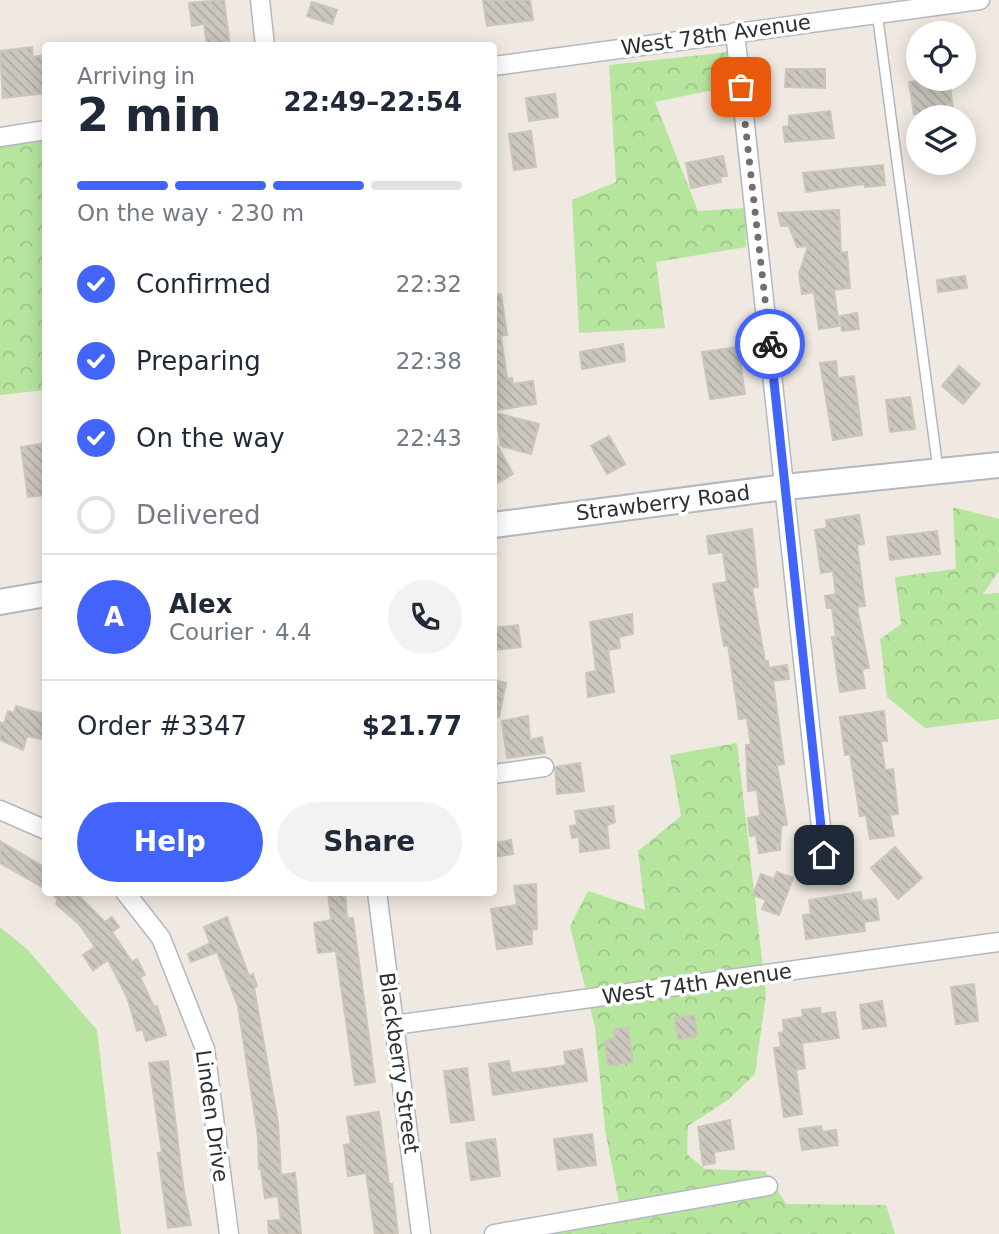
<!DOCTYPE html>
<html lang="en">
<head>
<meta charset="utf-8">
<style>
  :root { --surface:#fff; --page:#f2f2f3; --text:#1f2937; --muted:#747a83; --line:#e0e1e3; --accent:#4264fb }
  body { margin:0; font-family:"DejaVu Sans",sans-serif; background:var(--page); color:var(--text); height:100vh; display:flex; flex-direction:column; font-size:26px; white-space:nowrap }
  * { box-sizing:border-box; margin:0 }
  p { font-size:23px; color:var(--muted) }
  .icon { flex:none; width:38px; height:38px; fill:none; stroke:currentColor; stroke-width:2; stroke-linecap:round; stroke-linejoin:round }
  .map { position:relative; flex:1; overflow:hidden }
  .panel { position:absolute; left:42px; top:42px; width:455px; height:854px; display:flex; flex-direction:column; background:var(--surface); border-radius:7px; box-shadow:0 4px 18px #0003 }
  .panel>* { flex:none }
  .tools { position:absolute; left:906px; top:21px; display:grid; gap:14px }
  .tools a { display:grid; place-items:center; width:70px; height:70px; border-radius:50%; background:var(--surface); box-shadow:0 4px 18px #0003; font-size:35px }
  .pin { position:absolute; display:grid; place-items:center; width:60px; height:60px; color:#fff; margin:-30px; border-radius:14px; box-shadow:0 4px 10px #0006 }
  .courier { position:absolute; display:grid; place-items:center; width:70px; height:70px; margin:-35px; border:5px solid #4264fb; border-radius:50%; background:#fff; color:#222; box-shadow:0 2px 9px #0007 }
  .summary em { font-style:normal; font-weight:700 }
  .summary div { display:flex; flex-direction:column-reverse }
  .summary { display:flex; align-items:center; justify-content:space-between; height:119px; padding:0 35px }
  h1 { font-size:46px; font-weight:700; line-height:52px }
  .bar { display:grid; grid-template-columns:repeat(4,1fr); gap:10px 7px; align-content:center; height:84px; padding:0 35px }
  .bar i { height:9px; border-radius:5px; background:var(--line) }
  .bar .current { background:var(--accent) }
  .bar p { grid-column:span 4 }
  .line { display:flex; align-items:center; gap:18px; padding:0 35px; border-top:2px solid var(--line) }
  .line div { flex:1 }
  .round { display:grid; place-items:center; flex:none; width:74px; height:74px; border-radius:37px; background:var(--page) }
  ol { padding:0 35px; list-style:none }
  li { display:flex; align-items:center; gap:21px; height:77px }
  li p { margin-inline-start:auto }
  li .icon { padding:7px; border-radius:50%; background:var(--accent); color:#fff; stroke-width:4 }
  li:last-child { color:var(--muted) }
  li i { width:38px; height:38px; border:4px solid var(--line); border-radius:50% }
  .cta { display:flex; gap:14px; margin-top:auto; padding:14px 35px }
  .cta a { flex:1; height:80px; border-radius:42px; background:var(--accent); color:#fff; font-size:28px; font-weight:700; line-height:80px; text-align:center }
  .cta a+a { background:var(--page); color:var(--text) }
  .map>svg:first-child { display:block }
  .forest { fill:url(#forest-crowns) }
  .park { fill:#b6e59e }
  .building { fill:url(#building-back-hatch); stroke:#cbc5ba; stroke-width:2 }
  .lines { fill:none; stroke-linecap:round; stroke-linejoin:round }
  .lane-casing { stroke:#b4b7c1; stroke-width:12 }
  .street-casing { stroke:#b4b7c1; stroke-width:21 }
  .secondary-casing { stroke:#b4b7c1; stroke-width:28 }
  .lane { stroke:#fff; stroke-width:9 }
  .street { stroke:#fff; stroke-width:18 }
  .secondary { stroke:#fff; stroke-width:24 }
  .done { stroke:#726f6d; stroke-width:7; stroke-dasharray:0 12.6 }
  .route { stroke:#4264fb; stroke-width:9 }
  .labels { text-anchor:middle; stroke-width:7; stroke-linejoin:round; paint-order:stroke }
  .street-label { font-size:21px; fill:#2e2e2e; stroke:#fff }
</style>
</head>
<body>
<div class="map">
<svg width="999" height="1234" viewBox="0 0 999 1234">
  <defs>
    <pattern id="forest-crowns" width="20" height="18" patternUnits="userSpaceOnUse" patternTransform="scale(1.75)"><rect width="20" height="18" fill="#b6e59e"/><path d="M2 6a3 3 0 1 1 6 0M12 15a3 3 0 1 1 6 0" fill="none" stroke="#9dc588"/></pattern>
    <pattern id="building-back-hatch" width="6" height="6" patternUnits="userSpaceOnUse" patternTransform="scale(1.75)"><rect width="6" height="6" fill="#cbc7bf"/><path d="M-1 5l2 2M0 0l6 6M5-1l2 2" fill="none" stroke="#afaba4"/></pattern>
  </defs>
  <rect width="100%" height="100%" fill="#efe9e1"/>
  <!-- forest -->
  <path class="forest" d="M729,52L732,86L655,102L698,211L745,208L746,247L656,262L665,328L579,333L572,200L616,182L609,65Z
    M45,140V390L0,395V147Z
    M953,507L999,519V571L983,594L999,593V719L925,728L887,697L880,639L901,624L895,577L956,569Z
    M737,743L766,995L755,1074L728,1100L688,1126L687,1154L705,1169L765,1171L786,1204L886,1205L895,1234H553L615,1223L619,1203L605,1129L595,1027L570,926L588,891L645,910L638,851L681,816L670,755Z"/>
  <!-- park -->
  <path class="park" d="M0,927L27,949L97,1030L121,1234H0Z"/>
  <!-- building -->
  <path class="building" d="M224,0L230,46H207L204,24L192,26L189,3Z
    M483,0H530L533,20L487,26Z
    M312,2L337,10L332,24L307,16Z
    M32,47L33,57L46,55V93L3,98L0,51Z
    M786,69H825V88L785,87Z
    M934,79H949L953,109L945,110L946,117L914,114L909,82Z
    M555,94L558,117L529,121L526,98Z
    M830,111L834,138L785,142L783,127L789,126V116Z
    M531,131L536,167L514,170L509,134Z
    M723,156L727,176L720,177L721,182L691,188L686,163Z
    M883,165L885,185L865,187V184L806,192L803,173Z
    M839,210L841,253L847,252L850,288L834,290L839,326L819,329L814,292L802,294L799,274L808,246L797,247L789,226H781L778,213Z
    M965,276L967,288L938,292L937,280Z
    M501,294L507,335L494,336V295Z
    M857,313L859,329L842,331L840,316Z
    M501,337L507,379L512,378L513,384L533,381L536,404L496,410L494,338Z
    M623,344L625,361L582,369L580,352Z
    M738,347L745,394L710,399L702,352Z
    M836,361L838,378L854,376L862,435L833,440L820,363Z
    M959,366L980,384L963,404L942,386Z
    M910,397L915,429L890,432L886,400Z
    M496,413L539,424L531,454L501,446Z
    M609,436L625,464L607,474L591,446Z
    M494,440L513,474L494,485Z
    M46,443V495L28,497L21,447Z
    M859,515L864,544L857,545L865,606L857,607L869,668L862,669L865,688L840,692L832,637H836L832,608H827L825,596L836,594L833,571L821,573L815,530L827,528L826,520Z
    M752,529L758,587L752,588L765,661H768L769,668L787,665L789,679L773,681L784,764L777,765L787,825L781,826L780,850L759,853L756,835L750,836L748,818L760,816L757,790L748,791L746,745H751L747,718L739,719L728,645L724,646L713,584L727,582L723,552L709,554L707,536Z
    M937,531L940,554L890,560L887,537Z
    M632,614L633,634L619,637L620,648L608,650L614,692L588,697L586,673L596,671L590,622Z
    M518,625L521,647L494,650V628Z
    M494,680L506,683L499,717L494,716Z
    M16,706L46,715V740L27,736L23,750L0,740V722L4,724L8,711L14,713Z
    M884,711L887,741H881L885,770L893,769L898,814L890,815L894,836L870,839L866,815L860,816L850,754L845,755L840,717Z
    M528,716L530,740L542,737L545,753L507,758L502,721Z
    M580,763L584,791L557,794L555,767Z
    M613,806L615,822L607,825L609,848L580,852L579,837L572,838L570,826L577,825L575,811Z
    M511,840L513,854L494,857V843Z
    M0,841L46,868V889L0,863Z
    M895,847L922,878L898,899L871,868Z
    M777,872L793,878L779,915L762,909L766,900L753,895L761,874L774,879Z
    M536,884L537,929L532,930V944L497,949L491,909L517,905L514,886Z
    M51,892H75L105,922L112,917L119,927L112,932L132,962L137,959L145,975L140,977L154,1007L157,1006L166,1035L146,1041L143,1029L137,1031L127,997L108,960L93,970L83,955L95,947L79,924L56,904L58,900Z
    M328,892H345L347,918H353L375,1082L355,1085L336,951L318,953L314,923L331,920Z
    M861,892L862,901L876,899L879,920L864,922L865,931L806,939L803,915L811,914L809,900Z
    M227,917L249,976L253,974L257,986L254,988L278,1122L281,1175L295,1173L301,1234H269L268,1221L281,1220L278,1196L265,1198L261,1169H259L258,1137L238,1006L217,952L191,962L188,954L210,943L204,927Z
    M974,984L978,1021L956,1024L951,987Z
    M882,1001L886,1026L863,1029L860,1005Z
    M820,1008L821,1014L835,1012L839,1038L802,1043L805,1068L796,1070L802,1114L784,1117L774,1048L781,1047L779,1033L784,1032L783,1020L803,1017L802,1010Z
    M694,1015L697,1036L678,1039L675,1018Z
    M628,1028L633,1062L608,1065L605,1041L615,1039L614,1029Z
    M582,1049L587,1081L493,1095L489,1064L509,1061L511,1073L548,1068L566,1065L564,1052Z
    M168,1061L184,1192L191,1225L168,1228L158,1153L162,1152L149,1063Z
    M467,1068L474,1120L451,1123L444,1071Z
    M379,1112L389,1184H392L398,1234H375L366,1173L348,1176L344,1145L351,1144L347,1117Z
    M730,1120L734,1149L714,1152L715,1163L703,1165L698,1127Z
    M821,1126L822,1132L836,1130L838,1145L802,1150L799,1129Z
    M592,1134L596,1165L558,1170L554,1139Z
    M495,1139L500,1176L471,1180L466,1143Z"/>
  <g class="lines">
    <defs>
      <path id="lane" d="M877,12L938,469"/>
      <path id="street" d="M260,0L265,46
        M735,32L824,855
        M494,66L980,0
        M0,137L46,130
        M494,774L544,767
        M0,810L46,830
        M125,892L161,938L205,1049L229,1234
        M377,892L421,1234
        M394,1025L999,942
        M494,1234L768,1186"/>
      <path id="secondary" d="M494,525L785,487L999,465
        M0,602L46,594"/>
    </defs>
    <!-- lane casing -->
    <use href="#lane" class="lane-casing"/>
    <!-- street casing -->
    <use href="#street" class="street-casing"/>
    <!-- secondary casing -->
    <use href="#secondary" class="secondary-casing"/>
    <!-- lane -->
    <use href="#lane" class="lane"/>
    <!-- street -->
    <use href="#street" class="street"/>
    <!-- secondary -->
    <use href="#secondary" class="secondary"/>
  </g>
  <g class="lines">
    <!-- done -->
    <path class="done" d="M741,87L770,344"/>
    <!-- route -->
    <path class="route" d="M770,344L824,855"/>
  </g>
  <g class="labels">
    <!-- street labels -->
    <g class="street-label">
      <text transform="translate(716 35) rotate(-8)" y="7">West 78th Avenue</text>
      <text transform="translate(663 503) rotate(-7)" y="7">Strawberry Road</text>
      <text transform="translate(697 984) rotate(-8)" y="7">West 74th Avenue</text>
      <text transform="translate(399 1063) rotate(82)" y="7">Blackberry Street</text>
      <text transform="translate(212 1116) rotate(82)" y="7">Linden Drive</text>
    </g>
  </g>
</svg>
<div class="tools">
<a><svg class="icon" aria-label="locate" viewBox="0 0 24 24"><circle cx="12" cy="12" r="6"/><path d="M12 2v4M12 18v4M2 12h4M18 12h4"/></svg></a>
<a><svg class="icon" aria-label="layers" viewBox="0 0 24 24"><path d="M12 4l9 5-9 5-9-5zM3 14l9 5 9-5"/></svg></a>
</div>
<div class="pin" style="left:741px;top:87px;background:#ea580c"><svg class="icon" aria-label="bag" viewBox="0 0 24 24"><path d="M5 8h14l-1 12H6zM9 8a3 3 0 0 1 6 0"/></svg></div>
<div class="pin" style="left:824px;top:855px;background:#1f2937"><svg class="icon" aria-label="home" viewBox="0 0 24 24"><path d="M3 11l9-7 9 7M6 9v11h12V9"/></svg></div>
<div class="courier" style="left:770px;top:344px"><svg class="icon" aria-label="bike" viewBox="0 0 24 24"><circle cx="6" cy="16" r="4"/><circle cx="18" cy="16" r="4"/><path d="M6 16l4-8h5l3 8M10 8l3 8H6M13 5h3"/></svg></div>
<section class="panel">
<div class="summary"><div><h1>2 min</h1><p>Arriving in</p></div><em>22:49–22:54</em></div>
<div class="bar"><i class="current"></i><i class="current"></i><i class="current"></i><i></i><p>On the way · 230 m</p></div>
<ol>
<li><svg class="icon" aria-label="check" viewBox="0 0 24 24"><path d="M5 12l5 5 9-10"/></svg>Confirmed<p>22:32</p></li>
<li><svg class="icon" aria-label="check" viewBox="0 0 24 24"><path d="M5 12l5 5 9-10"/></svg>Preparing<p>22:38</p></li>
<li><svg class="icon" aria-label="check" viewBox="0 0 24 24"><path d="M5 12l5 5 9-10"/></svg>On the way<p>22:43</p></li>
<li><i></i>Delivered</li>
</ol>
<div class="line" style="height:126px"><b class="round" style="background:var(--accent);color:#fff">A</b><div><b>Alex</b><p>Courier · 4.4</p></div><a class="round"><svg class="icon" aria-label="phone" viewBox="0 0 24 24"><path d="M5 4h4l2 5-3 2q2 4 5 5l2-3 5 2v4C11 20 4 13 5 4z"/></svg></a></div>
<div class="line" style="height:91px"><div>Order #3347</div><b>$21.77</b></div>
<div class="cta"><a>Help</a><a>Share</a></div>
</section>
</div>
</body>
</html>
